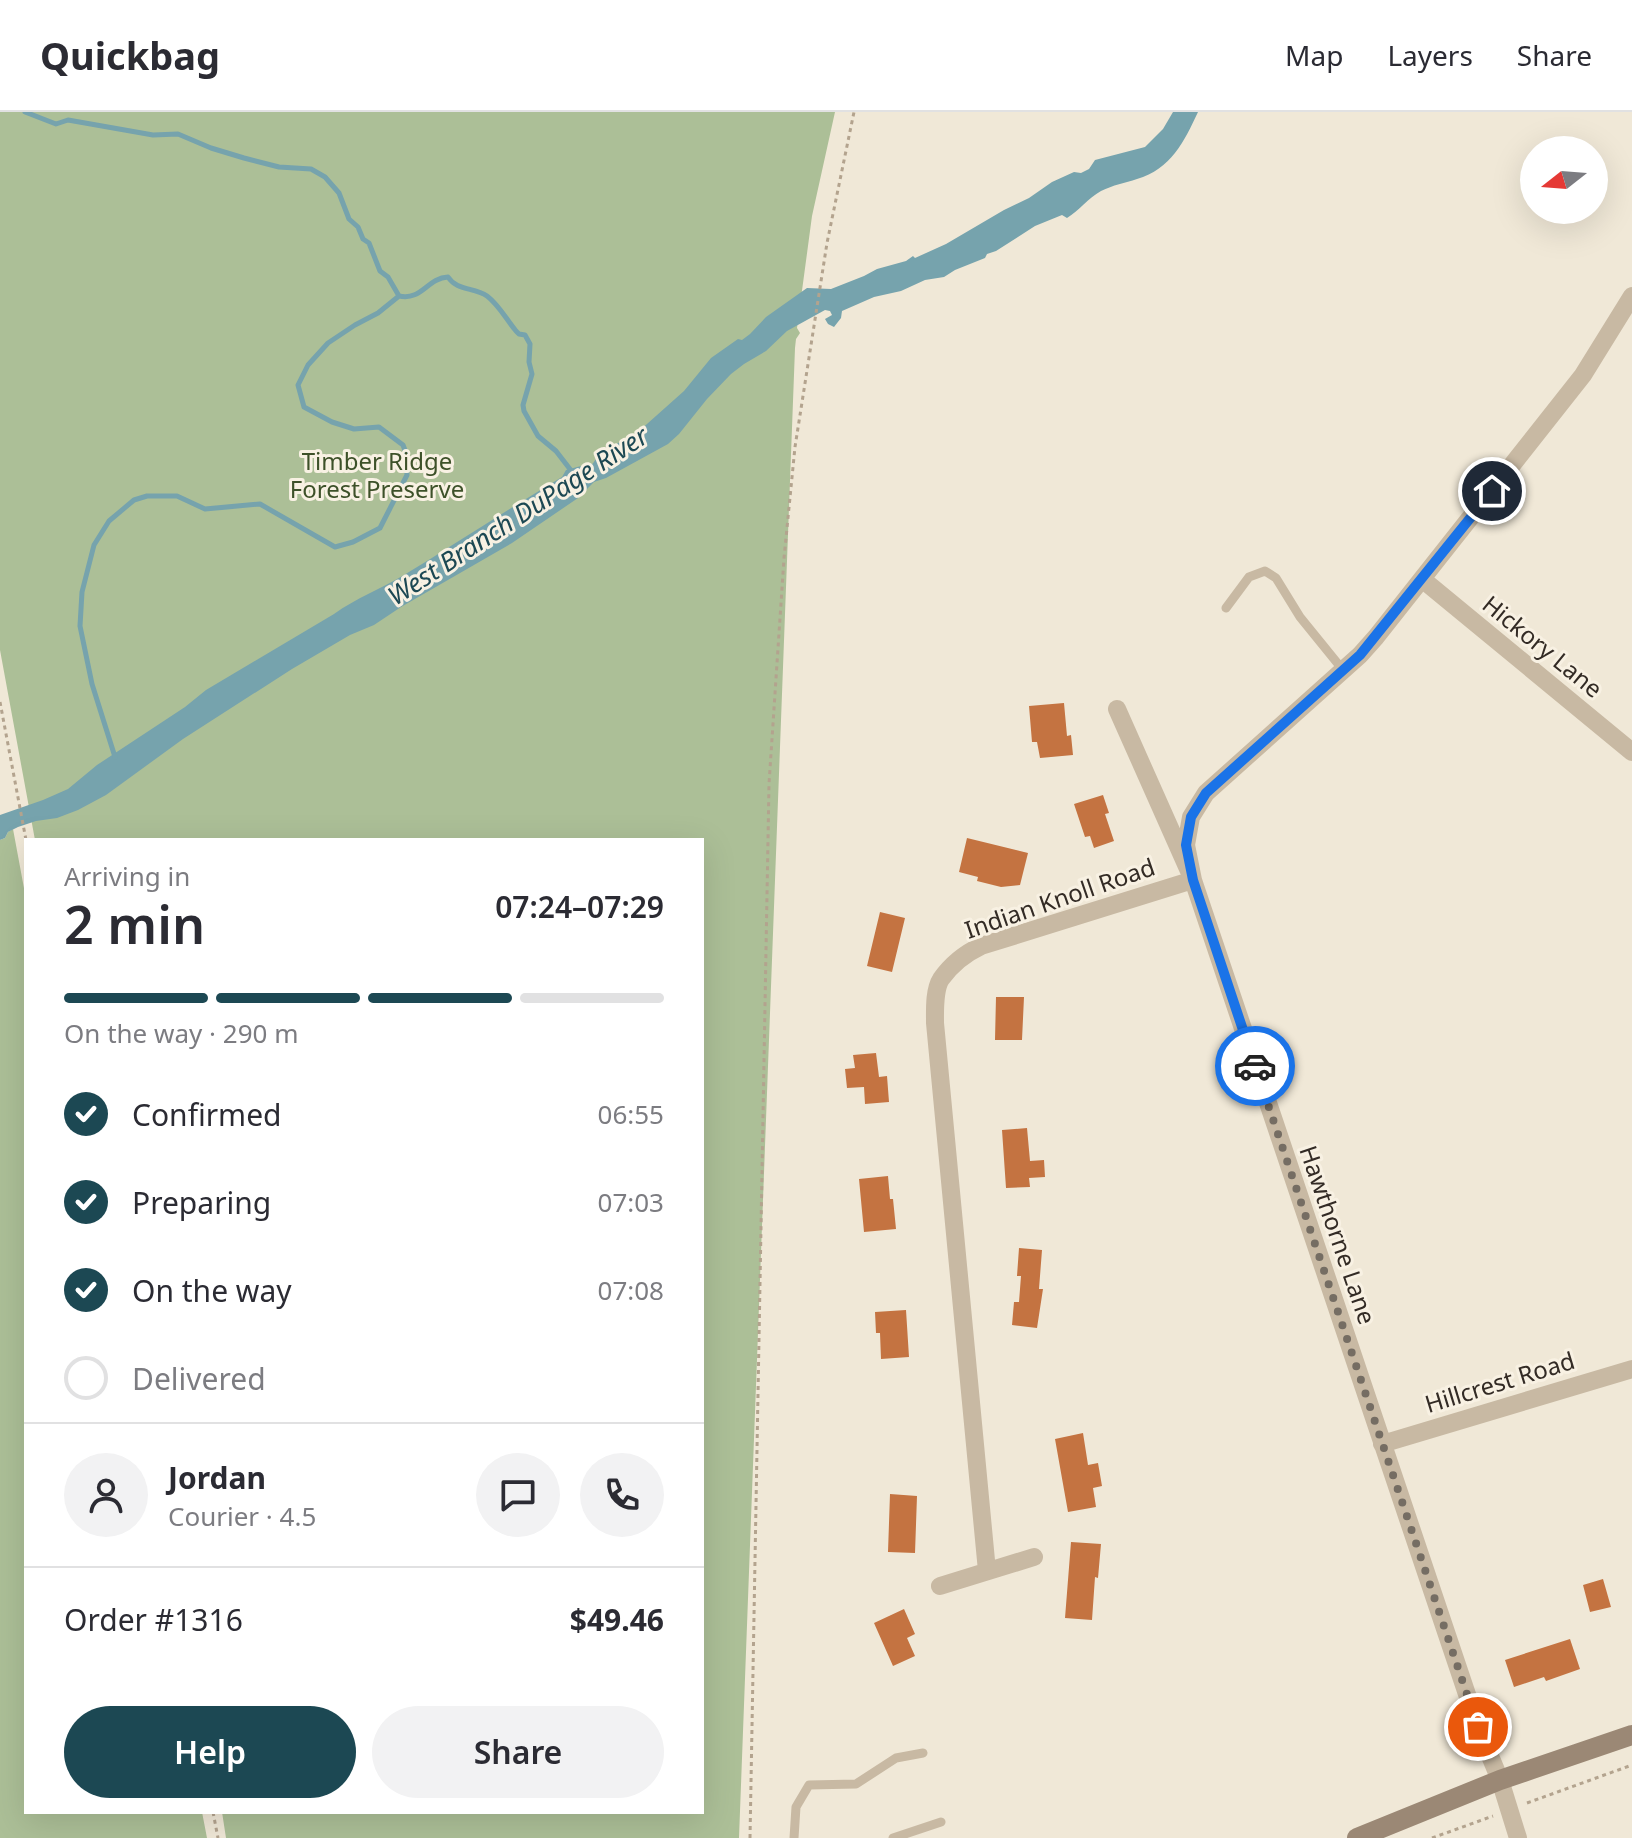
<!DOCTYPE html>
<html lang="en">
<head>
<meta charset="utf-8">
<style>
  :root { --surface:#fff; --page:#f2f2f3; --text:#2b2b33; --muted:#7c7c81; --line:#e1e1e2; --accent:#1c4853 }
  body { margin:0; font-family:"Noto Sans",sans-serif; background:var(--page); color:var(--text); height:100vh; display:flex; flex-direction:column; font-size:30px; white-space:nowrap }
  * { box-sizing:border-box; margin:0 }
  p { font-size:26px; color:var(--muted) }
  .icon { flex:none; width:44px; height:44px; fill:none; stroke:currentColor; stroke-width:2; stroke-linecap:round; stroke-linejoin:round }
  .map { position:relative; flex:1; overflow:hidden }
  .details { position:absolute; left:24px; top:726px; width:680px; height:976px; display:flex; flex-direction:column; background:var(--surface); border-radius:0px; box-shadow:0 8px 32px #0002 }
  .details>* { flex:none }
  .needle { width:52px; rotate:253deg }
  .buttons { position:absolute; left:1520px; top:24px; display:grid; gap:16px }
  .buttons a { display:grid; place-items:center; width:88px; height:88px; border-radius:50%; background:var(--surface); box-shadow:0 8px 32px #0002; font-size:40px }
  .pin { position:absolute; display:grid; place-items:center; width:68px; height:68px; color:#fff; margin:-34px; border:4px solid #fff; border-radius:50%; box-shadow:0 2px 8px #0007 }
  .courier { position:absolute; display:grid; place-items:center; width:80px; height:80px; margin:-40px; border:6px solid #1a73e8; border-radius:50%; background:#fff; color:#222; box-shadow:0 2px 10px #0007 }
  .headline em { font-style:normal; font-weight:600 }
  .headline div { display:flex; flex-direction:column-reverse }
  .headline { display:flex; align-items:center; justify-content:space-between; height:136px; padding:0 40px }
  h1 { font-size:52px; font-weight:600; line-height:60px }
  .bar { display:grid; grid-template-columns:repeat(4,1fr); gap:12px 8px; align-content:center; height:96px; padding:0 40px }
  .bar i { height:10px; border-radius:6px; background:var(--line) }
  .bar .selected { background:var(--accent) }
  .bar p { grid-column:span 4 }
  .line { display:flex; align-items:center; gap:20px; padding:0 40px; border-top:2px solid var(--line) }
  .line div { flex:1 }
  .round { display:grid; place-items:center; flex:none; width:84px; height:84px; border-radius:42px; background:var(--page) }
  ol { padding:0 40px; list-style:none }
  li { display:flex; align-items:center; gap:24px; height:88px }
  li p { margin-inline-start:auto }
  li .icon { padding:8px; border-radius:50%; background:var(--accent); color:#fff; stroke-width:4 }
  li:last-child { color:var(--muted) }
  li i { width:44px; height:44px; border:4px solid var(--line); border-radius:50% }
  .action { display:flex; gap:16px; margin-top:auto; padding:16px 40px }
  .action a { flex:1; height:92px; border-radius:48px; background:var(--accent); color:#fff; font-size:32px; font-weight:600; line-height:92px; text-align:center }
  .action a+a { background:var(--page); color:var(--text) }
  header { display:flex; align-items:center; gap:48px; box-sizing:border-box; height:112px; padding:0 40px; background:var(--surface); border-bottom:2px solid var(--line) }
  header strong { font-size:38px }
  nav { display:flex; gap:44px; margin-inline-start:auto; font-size:28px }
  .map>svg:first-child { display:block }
  .green { fill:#acbf97 }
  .water { fill:#76a3ad }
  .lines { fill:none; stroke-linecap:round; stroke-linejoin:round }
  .stream { stroke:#76a3ad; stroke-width:5 }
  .building { fill:#c47341 }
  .path { stroke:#b3a38e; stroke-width:3; stroke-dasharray:4 4; stroke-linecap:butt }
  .lane { stroke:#c8b9a3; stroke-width:9 }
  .street { stroke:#c8b9a3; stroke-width:18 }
  .secondary { stroke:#9b8875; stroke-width:20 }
  .done { stroke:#756d63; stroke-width:8; stroke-dasharray:0 14.4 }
  .route { stroke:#1a73e8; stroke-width:10 }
  .labels { text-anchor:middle; stroke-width:6; stroke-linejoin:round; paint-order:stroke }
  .park-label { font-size:24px; fill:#3d5129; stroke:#f8f1e3 }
  .street-label { font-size:24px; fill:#332b25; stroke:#f8f1e3 }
  .water-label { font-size:26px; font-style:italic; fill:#1c4853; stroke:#f8f1e3 }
</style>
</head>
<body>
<header>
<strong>Quickbag</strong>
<nav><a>Map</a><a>Layers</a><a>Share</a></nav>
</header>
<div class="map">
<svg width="1632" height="1726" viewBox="0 0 1632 1726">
  <rect width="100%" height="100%" fill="#f0e8d7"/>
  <!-- green -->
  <path class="green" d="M0,0H835L812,104L797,216L800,221L796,227L795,236L739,1726H226L222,1700H702V728H35L0,538Z
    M13,717L26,787V1700H202L207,1726H0V728L5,726L8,720Z"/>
  <!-- water -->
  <path class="water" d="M1173,0H1198C1184,30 1171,57 1137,67C1125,71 1113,73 1101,79C1088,86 1079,99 1067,106L1062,103L1035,114L996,139L987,142L985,146L955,158L944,165L925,168L901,179L874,185L842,199L841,206L834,215L828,212L825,207L832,203L830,199L825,198L787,219L766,239L744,252L731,262L707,287L679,322L668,332L606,366L594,370L578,386L512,431L401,495L374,513L350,523L292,557L183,627L106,683L78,698L57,706L36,709L18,715L8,720L5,726L0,728V703L43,688L68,677L97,653L185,595L206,578L334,502C356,486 381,477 404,463C457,431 508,397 562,365L566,358L581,354L585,356C595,354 594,346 602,340L638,320L684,279L711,246L738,227L742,228L750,222L766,205L807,176L831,177L864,164L877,157L906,149L913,144L915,146L946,132L1004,98L1029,86L1052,70L1074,60L1081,61L1089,57L1095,48L1145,35L1163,17Z"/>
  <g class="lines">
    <!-- stream -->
    <path class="stream" d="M25,0L56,12L68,8L153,23L178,22L211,36L244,46L279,55L311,57L325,65L339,81L349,107L358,115L363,127L369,131L380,159L388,165L399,184C422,189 427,166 448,165C457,179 474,175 487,184C499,193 506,207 516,219L519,222L525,223L530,232L529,250L532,262L523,293L524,299L538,324L556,339L573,361
      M115,645L92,572L80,514L82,480L94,433L109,409L134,388L147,384H177L205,397L260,392L335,435L353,430L380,416L407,363L406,341L403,333L379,315L354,317L332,310L304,295L298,273L308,253L328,231L355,213L378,201L399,184"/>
  </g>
  <!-- building -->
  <path class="building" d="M1064,591L1067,624L1071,623L1073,643L1040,646L1037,630H1032L1029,594Z
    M1103,683L1109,701L1105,702L1114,729L1094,736L1090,724L1085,725L1074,692Z
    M967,726L1028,741L1020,773L1001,775L977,769L978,765L959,760Z
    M880,800L905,806L892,860L867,854Z
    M996,885H1024L1022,928H995Z
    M876,941L879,965L887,964L889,990L865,992L864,975L847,976L845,957L855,956L853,943Z
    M1027,1016L1030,1049L1044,1048L1045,1065L1029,1066L1030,1075L1006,1076L1002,1018Z
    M888,1064L890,1087H893L896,1117L864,1120L859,1067Z
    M1019,1136L1042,1138L1039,1177H1043L1037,1216L1012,1213L1014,1190H1019L1021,1164H1017Z
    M906,1198L909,1245L881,1247L880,1221H876L875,1200Z
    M1083,1321L1088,1353L1098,1351L1102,1374L1093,1376L1096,1395L1068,1400L1055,1327Z
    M890,1382L917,1384L915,1441L888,1440Z
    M1071,1430L1101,1432L1098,1466L1095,1465L1092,1508L1065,1506Z
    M1603,1467L1611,1495L1590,1500L1583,1473Z
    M904,1497L915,1522L907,1526L915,1544L893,1554L874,1511Z
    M1570,1527L1580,1557L1546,1569L1544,1565L1514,1575L1505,1548Z"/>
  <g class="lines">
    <!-- path -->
    <path class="path" d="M0,590L26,728
      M1527,1691L1632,1653
      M213,1700L218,1726
      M750,1726L769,672L784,446L795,335L827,131L854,0
      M1432,1726L1493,1704"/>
    <!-- lane -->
    <path class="lane" d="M1226,496L1249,465L1265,459L1276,466L1300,505L1343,558
      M794,1726L796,1695L809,1673L856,1672L896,1646L923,1641
      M893,1726L941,1710"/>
    <!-- street -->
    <path class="street" d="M1422,467L1632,640
      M1117,597L1193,768L1478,1615L1500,1668L1518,1726
      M1382,1332L1632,1257
      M987,1459L935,911C935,898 934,878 941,867C951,853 966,841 981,834L1193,768L1186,733L1191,705L1206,681L1360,543L1376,525L1583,263L1632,184
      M940,1474L1034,1445"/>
    <!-- secondary -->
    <path class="secondary" d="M1357,1726L1500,1668L1632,1623"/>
  </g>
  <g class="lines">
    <!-- done -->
    <path class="done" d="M1255,954L1478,1615"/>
    <!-- route -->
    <path class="route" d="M1255,954L1193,768L1186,733L1191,705L1206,681L1360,543L1492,379"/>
  </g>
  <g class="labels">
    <!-- park labels -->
    <g class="park-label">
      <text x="377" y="358">Timber Ridge<tspan x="377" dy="28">Forest Preserve</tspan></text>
    </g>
    <!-- street labels -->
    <g class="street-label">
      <text transform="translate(1542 535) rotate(39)" y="8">Hickory Lane</text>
      <text transform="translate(1060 787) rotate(-19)" y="8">Indian Knoll Road</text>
      <text transform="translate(1337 1123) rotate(71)" y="8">Hawthorne Lane</text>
      <text transform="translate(1500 1271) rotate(-17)" y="8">Hillcrest Road</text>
    </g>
    <!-- water labels -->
    <g class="water-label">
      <text transform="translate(518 404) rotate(-33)" y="9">West Branch DuPage River</text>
    </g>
  </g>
</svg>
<div class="buttons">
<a><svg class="needle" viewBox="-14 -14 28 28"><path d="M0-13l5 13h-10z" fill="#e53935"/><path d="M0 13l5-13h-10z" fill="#7c7c81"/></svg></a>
</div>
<div class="pin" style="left:1478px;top:1615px;background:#ea580c"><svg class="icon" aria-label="bag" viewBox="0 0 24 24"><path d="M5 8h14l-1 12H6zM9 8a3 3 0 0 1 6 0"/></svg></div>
<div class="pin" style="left:1492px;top:379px;background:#1f2937"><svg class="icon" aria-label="home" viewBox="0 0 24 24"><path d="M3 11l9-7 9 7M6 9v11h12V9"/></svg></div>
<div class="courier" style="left:1255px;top:954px"><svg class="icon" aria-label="car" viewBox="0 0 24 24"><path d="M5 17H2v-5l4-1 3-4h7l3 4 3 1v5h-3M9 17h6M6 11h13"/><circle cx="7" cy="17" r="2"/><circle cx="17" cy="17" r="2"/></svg></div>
<section class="details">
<div class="headline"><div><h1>2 min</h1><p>Arriving in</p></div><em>07:24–07:29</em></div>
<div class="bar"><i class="selected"></i><i class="selected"></i><i class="selected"></i><i></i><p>On the way · 290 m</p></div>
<ol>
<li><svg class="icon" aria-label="check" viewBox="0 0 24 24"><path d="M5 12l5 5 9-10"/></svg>Confirmed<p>06:55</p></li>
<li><svg class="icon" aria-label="check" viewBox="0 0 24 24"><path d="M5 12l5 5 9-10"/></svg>Preparing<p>07:03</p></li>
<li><svg class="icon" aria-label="check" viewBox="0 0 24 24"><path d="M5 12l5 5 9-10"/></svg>On the way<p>07:08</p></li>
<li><i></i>Delivered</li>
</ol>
<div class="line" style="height:144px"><a class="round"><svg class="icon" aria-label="person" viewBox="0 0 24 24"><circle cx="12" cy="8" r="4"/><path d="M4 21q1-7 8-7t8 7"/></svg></a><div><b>Jordan</b><p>Courier · 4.5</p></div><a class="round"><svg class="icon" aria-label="chat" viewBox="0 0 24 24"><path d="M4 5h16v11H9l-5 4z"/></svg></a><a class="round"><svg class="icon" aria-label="phone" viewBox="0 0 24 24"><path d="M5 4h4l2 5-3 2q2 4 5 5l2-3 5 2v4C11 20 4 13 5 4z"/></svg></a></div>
<div class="line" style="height:104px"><div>Order #1316</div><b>$49.46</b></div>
<div class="action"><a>Help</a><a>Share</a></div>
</section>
</div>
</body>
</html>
